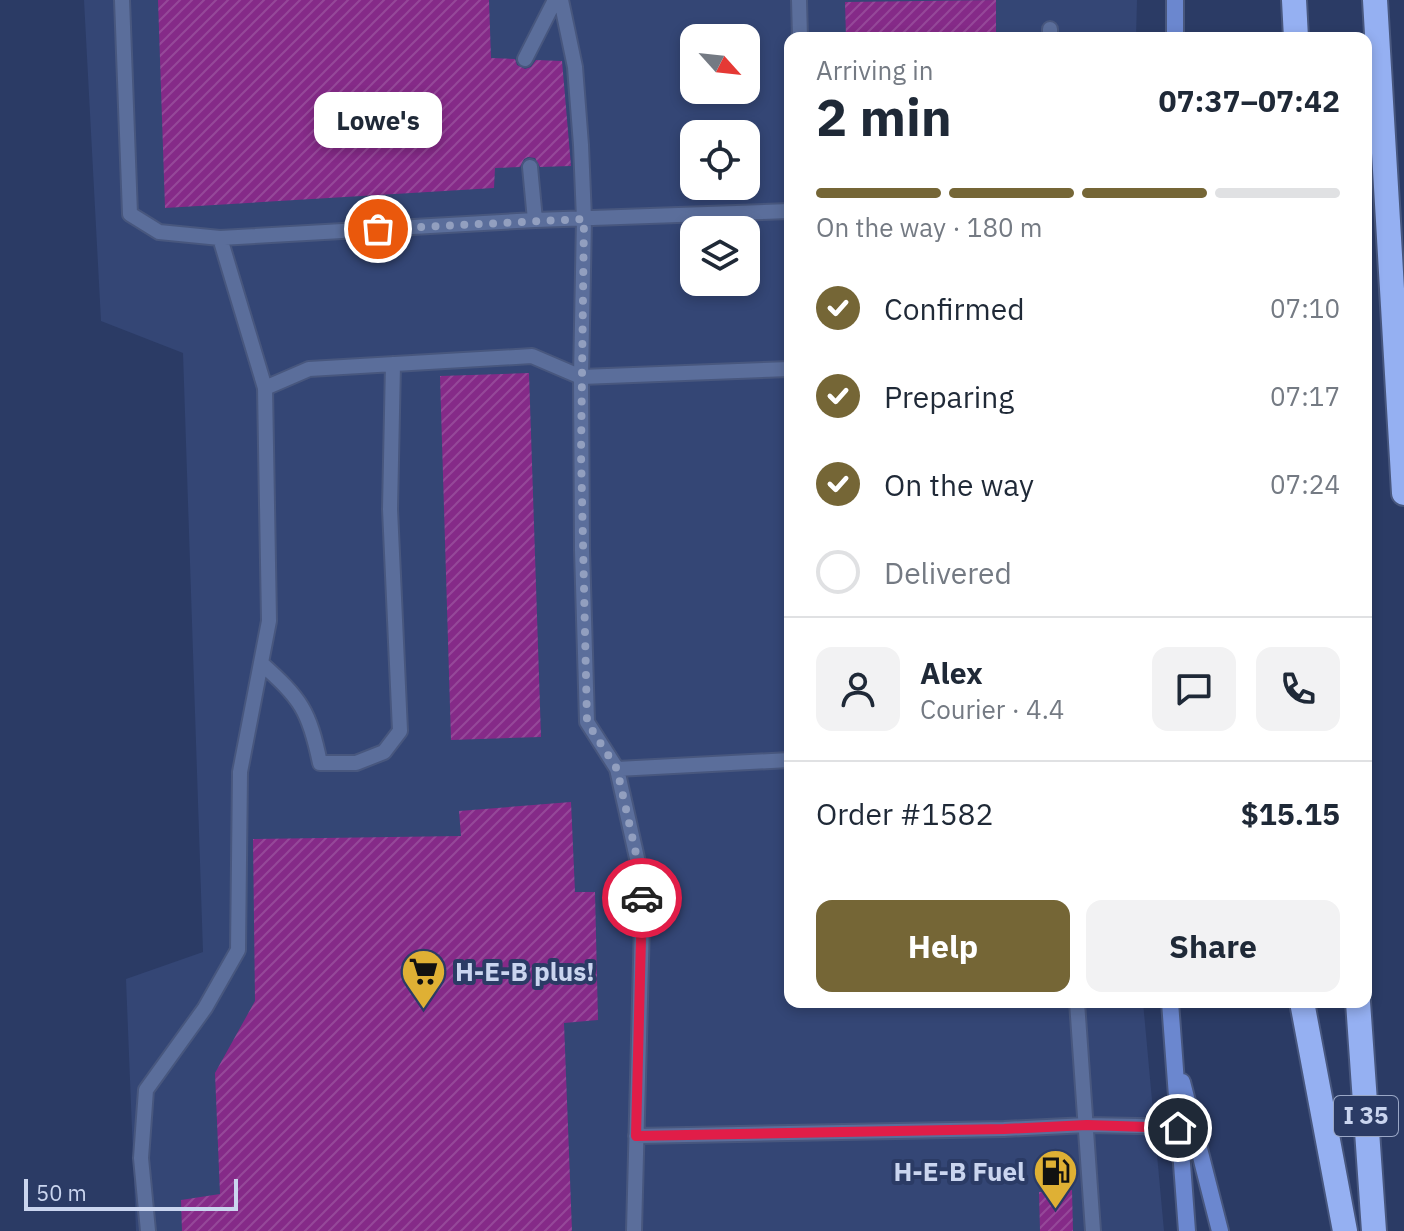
<!DOCTYPE html>
<html lang="en">
<head>
<meta charset="utf-8">
<style>
  :root { --surface:#fff; --page:#f2f2f3; --text:#1f2937; --muted:#747a83; --line:#e0e1e3; --accent:#756636 }
  body { margin:0; font-family:"IBM Plex Sans",sans-serif; background:var(--page); color:var(--text); height:100vh; display:flex; flex-direction:column; font-size:30px; white-space:nowrap }
  * { box-sizing:border-box; margin:0 }
  p { font-size:26px; color:var(--muted) }
  .icon { flex:none; width:44px; height:44px; fill:none; stroke:currentColor; stroke-width:2; stroke-linecap:round; stroke-linejoin:round }
  .map { position:relative; flex:1; overflow:hidden }
  .panel { position:absolute; left:784px; top:32px; width:588px; height:976px; display:flex; flex-direction:column; background:var(--surface); border-radius:16px; box-shadow:0 4px 12px #0003 }
  .panel>* { flex:none }
  .needle { width:52px; rotate:117deg }
  .buttons { position:absolute; left:680px; top:24px; display:grid; gap:16px }
  .buttons a { display:grid; place-items:center; width:80px; height:80px; border-radius:16px; background:var(--surface); box-shadow:0 4px 12px #0003; font-size:40px }
  .scale { position:absolute; left:24px; bottom:20px; width:214px; box-sizing:border-box; padding-left:8px; border:4px solid #cad5ef; border-top:0; font-size:22px; line-height:28px; white-space:nowrap; color:#cad5ef; -webkit-text-stroke:6px #2b3b65; paint-order:stroke }
  .pin { position:absolute; display:grid; place-items:center; width:68px; height:68px; color:#fff; margin:-34px; border:4px solid #fff; border-radius:50%; box-shadow:0 2px 8px #0007 }
  .courier { position:absolute; display:grid; place-items:center; width:80px; height:80px; margin:-40px; border:6px solid #e11d48; border-radius:50%; background:#fff; color:#222; box-shadow:0 2px 10px #0007 }
  .bubble { position:absolute; height:56px; border-radius:16px; background:var(--surface); box-shadow:0 4px 12px #0003; font-size:26px; font-weight:700; line-height:56px; text-align:center }
  .summary em { font-style:normal; font-weight:700 }
  .summary div { display:flex; flex-direction:column-reverse }
  .summary { display:flex; align-items:center; justify-content:space-between; height:136px; padding:0 32px }
  h1 { font-size:52px; font-weight:700; line-height:60px }
  .bar { display:grid; grid-template-columns:repeat(4,1fr); gap:12px 8px; align-content:center; height:96px; padding:0 32px }
  .bar i { height:10px; border-radius:6px; background:var(--line) }
  .bar .selected { background:var(--accent) }
  .bar p { grid-column:span 4 }
  .line { display:flex; align-items:center; gap:20px; padding:0 32px; border-top:2px solid var(--line) }
  .line div { flex:1 }
  .round { display:grid; place-items:center; flex:none; width:84px; height:84px; border-radius:16px; background:var(--page) }
  ol { padding:0 32px; list-style:none }
  li { display:flex; align-items:center; gap:24px; height:88px }
  li p { margin-inline-start:auto }
  li .icon { padding:8px; border-radius:50%; background:var(--accent); color:#fff; stroke-width:4 }
  li:last-child { color:var(--muted) }
  li i { width:44px; height:44px; border:4px solid var(--line); border-radius:50% }
  .action { display:flex; gap:16px; margin-top:auto; padding:16px 32px }
  .action a { flex:1; height:92px; border-radius:16px; background:var(--accent); color:#fff; font-size:32px; font-weight:700; line-height:92px; text-align:center }
  .action a+a { background:var(--page); color:var(--text) }
  .map>svg:first-child { display:block }
  .built { fill:#344675; fill-rule:evenodd }
  .building { fill:url(#building-hatch) }
  .lines { fill:none; stroke-linecap:round; stroke-linejoin:round }
  .lane-casing { stroke:#48577e; stroke-width:18 }
  .secondary-casing { stroke:#48577e; stroke-width:20 }
  .highway-casing { stroke:#48577e; stroke-width:28 }
  .lane { stroke:#5b6e9b; stroke-width:14 }
  .secondary { stroke:#6b87cf; stroke-width:16 }
  .highway { stroke:#95b0f2; stroke-width:24 }
  .done { stroke:#929fbf; stroke-width:8; stroke-dasharray:0 14.4 }
  .route { stroke:#e11d48; stroke-width:10 }
  .labels { text-anchor:middle; stroke-width:8; stroke-linejoin:round; paint-order:stroke }
  .shield { fill:#2b3b65; stroke:#9aa7c6; stroke-width:2 }
  .shield-label { font-size:24px; font-weight:bold; fill:#cad5ef }
  .poi-label { font-size:26px; font-weight:bold; fill:#cad5ef; stroke:#2b3b65; text-anchor:start }
</style>
</head>
<body>
<div class="map">
<svg width="1404" height="1231" viewBox="0 0 1404 1231">
  <defs>
    <pattern id="building-hatch" width="6" height="6" patternUnits="userSpaceOnUse" patternTransform="scale(2)"><rect width="6" height="6" fill="#852a88"/><path d="M-1 1l2-2M0 6l6-6M5 7l2-2" fill="none" stroke="#954899"/></pattern>
  </defs>
  <rect width="100%" height="100%" fill="#2b3b65"/>
  <!-- built -->
  <path class="built" d="M84,0H1137L1136,38H790V1002H1143L1164,1231H136L126,979L203,952L183,353L101,321ZM694,38H746V90H694ZM694,134H746V186H694ZM694,230H746V282H694Z"/>
  <!-- building -->
  <path class="building" d="M158,0H489L491,58L515,59L517,65L525,69L531,67L536,60L562,61L571,166L540,167L535,158L528,157L524,159L520,167L495,168L494,188L165,208Z
    M996,0V38H846L845,2Z
    M529,373L541,737L451,740L440,376Z
    M571,802L575,892H595L598,1020L564,1023L572,1231H182L181,1200L220,1194L215,1073L255,1001L253,839L461,836L459,811Z
    M1072,1190L1073,1231H1040L1039,1192Z"/>
  <g class="lines">
    <defs>
      <path id="lane" d="M122,0L130,214L159,232L220,238L535,220L790,211
        M561,0L575,67L581,145L584,219L581,377L582,550L587,722L617,769L643,885L634,1231
        M799,0L800,38
        M1050,38V29
        M525,59L555,0
        M530,167L535,220
        M220,238L265,388L309,369L532,356L581,377L790,369
        M261,663C301,699 309,710 320,763H356L384,752L400,731L390,509L393,364
        M617,769L790,760
        M1077,1002L1093,1231
        M636,1136L1004,1129L1087,1125L1189,1127
        M148,1231L141,1158L146,1090L205,1008L238,950L240,772L269,621L265,388"/>
      <path id="secondary" d="M1175,0V38
        M1170,1002L1187,1231
        M1182,1082L1220,1231"/>
      <path id="highway" d="M1294,0L1296,38
        M1375,0L1404,493
        M1302,1002L1345,1231
        M1358,1002L1374,1231"/>
    </defs>
    <!-- lane casing -->
    <use href="#lane" class="lane-casing"/>
    <!-- secondary casing -->
    <use href="#secondary" class="secondary-casing"/>
    <!-- highway casing -->
    <use href="#highway" class="highway-casing"/>
    <!-- lane -->
    <use href="#lane" class="lane"/>
    <!-- secondary -->
    <use href="#secondary" class="secondary"/>
    <!-- highway -->
    <use href="#highway" class="highway"/>
  </g>
  <g class="lines">
    <!-- done -->
    <path class="done" d="M378,229L584,219L581,453L587,722L617,769L643,885L642,898"/>
    <!-- route -->
    <path class="route" d="M642,898L636,1136L1004,1129L1087,1125L1178,1128"/>
  </g>
  <!-- icons -->
  <defs>
    <symbol id="supermarket-pin" viewBox="-11 -11 22 30"><path d="M0 17L-7.5 6A9.5 9.5 0 1 1 7.5 6Z" fill="#dfb034" stroke="#2b3b65"/><path d="M-6-5.5h2.5l.6 2H6L4.5 2H-2.5L-4.4-4H-6ZM-1.5 3.2a1.3 1.3 0 1 0 .1 0ZM3 3.2a1.3 1.3 0 1 0 .1 0Z" fill="#111"/></symbol>
    <symbol id="fuel-pin" viewBox="-11 -11 22 30"><path d="M0 17L-7.5 6A9.5 9.5 0 1 1 7.5 6Z" fill="#dfb034" stroke="#2b3b65"/><path d="M-5.5-6h7V0h2V4h1.3V-2.5L3-4.5l.8-.8L6-3V5H2.5V1h-1V6h-7ZM-4.2-4.7v3.2H.2V-4.7Z" fill="#111"/></symbol>
  </defs>
  <g fill-rule="evenodd">
    <use href="#supermarket-pin" x="398" y="946" width="51" height="69"/>
    <use href="#fuel-pin" x="1030" y="1146" width="51" height="69"/>
  </g>
  <g class="labels">
    <!-- shield labels -->
    <rect class="shield" x="1334" y="1096" width="64" height="40" rx="6"/>
    <g class="shield-label">
      <text x="1366" y="1124">I 35</text>
    </g>
    <!-- poi labels -->
    <g class="poi-label">
      <text x="455" y="981">H-E-B plus!</text>
      <text x="1025" y="1181" text-anchor="end">H-E-B Fuel</text>
    </g>
  </g>
</svg>
<div class="buttons">
<a><svg class="needle" viewBox="-14 -14 28 28"><path d="M0-13l5 13h-10z" fill="#e53935"/><path d="M0 13l5-13h-10z" fill="#747a83"/></svg></a>
<a><svg class="icon" aria-label="locate" viewBox="0 0 24 24"><circle cx="12" cy="12" r="6"/><path d="M12 2v4M12 18v4M2 12h4M18 12h4"/></svg></a>
<a><svg class="icon" aria-label="layers" viewBox="0 0 24 24"><path d="M12 4l9 5-9 5-9-5zM3 14l9 5 9-5"/></svg></a>
</div>
<div class="scale">50 m</div>
<div class="pin" style="left:378px;top:229px;background:#ea580c"><svg class="icon" aria-label="bag" viewBox="0 0 24 24"><path d="M5 8h14l-1 12H6zM9 8a3 3 0 0 1 6 0"/></svg></div>
<div class="pin" style="left:1178px;top:1128px;background:#1f2937"><svg class="icon" aria-label="home" viewBox="0 0 24 24"><path d="M3 11l9-7 9 7M6 9v11h12V9"/></svg></div>
<div class="courier" style="left:642px;top:898px"><svg class="icon" aria-label="car" viewBox="0 0 24 24"><path d="M5 17H2v-5l4-1 3-4h7l3 4 3 1v5h-3M9 17h6M6 11h13"/><circle cx="7" cy="17" r="2"/><circle cx="17" cy="17" r="2"/></svg></div>
<div class="bubble" style="left:314px;top:92px;width:128px">Lowe's</div>
<section class="panel">
<div class="summary"><div><h1>2 min</h1><p>Arriving in</p></div><em>07:37–07:42</em></div>
<div class="bar"><i class="selected"></i><i class="selected"></i><i class="selected"></i><i></i><p>On the way · 180 m</p></div>
<ol>
<li><svg class="icon" aria-label="check" viewBox="0 0 24 24"><path d="M5 12l5 5 9-10"/></svg>Confirmed<p>07:10</p></li>
<li><svg class="icon" aria-label="check" viewBox="0 0 24 24"><path d="M5 12l5 5 9-10"/></svg>Preparing<p>07:17</p></li>
<li><svg class="icon" aria-label="check" viewBox="0 0 24 24"><path d="M5 12l5 5 9-10"/></svg>On the way<p>07:24</p></li>
<li><i></i>Delivered</li>
</ol>
<div class="line" style="height:144px"><a class="round"><svg class="icon" aria-label="person" viewBox="0 0 24 24"><circle cx="12" cy="8" r="4"/><path d="M4 21q1-7 8-7t8 7"/></svg></a><div><b>Alex</b><p>Courier · 4.4</p></div><a class="round"><svg class="icon" aria-label="chat" viewBox="0 0 24 24"><path d="M4 5h16v11H9l-5 4z"/></svg></a><a class="round"><svg class="icon" aria-label="phone" viewBox="0 0 24 24"><path d="M5 4h4l2 5-3 2q2 4 5 5l2-3 5 2v4C11 20 4 13 5 4z"/></svg></a></div>
<div class="line" style="height:104px"><div>Order #1582</div><b>$15.15</b></div>
<div class="action"><a>Help</a><a>Share</a></div>
</section>
</div>
</body>
</html>
